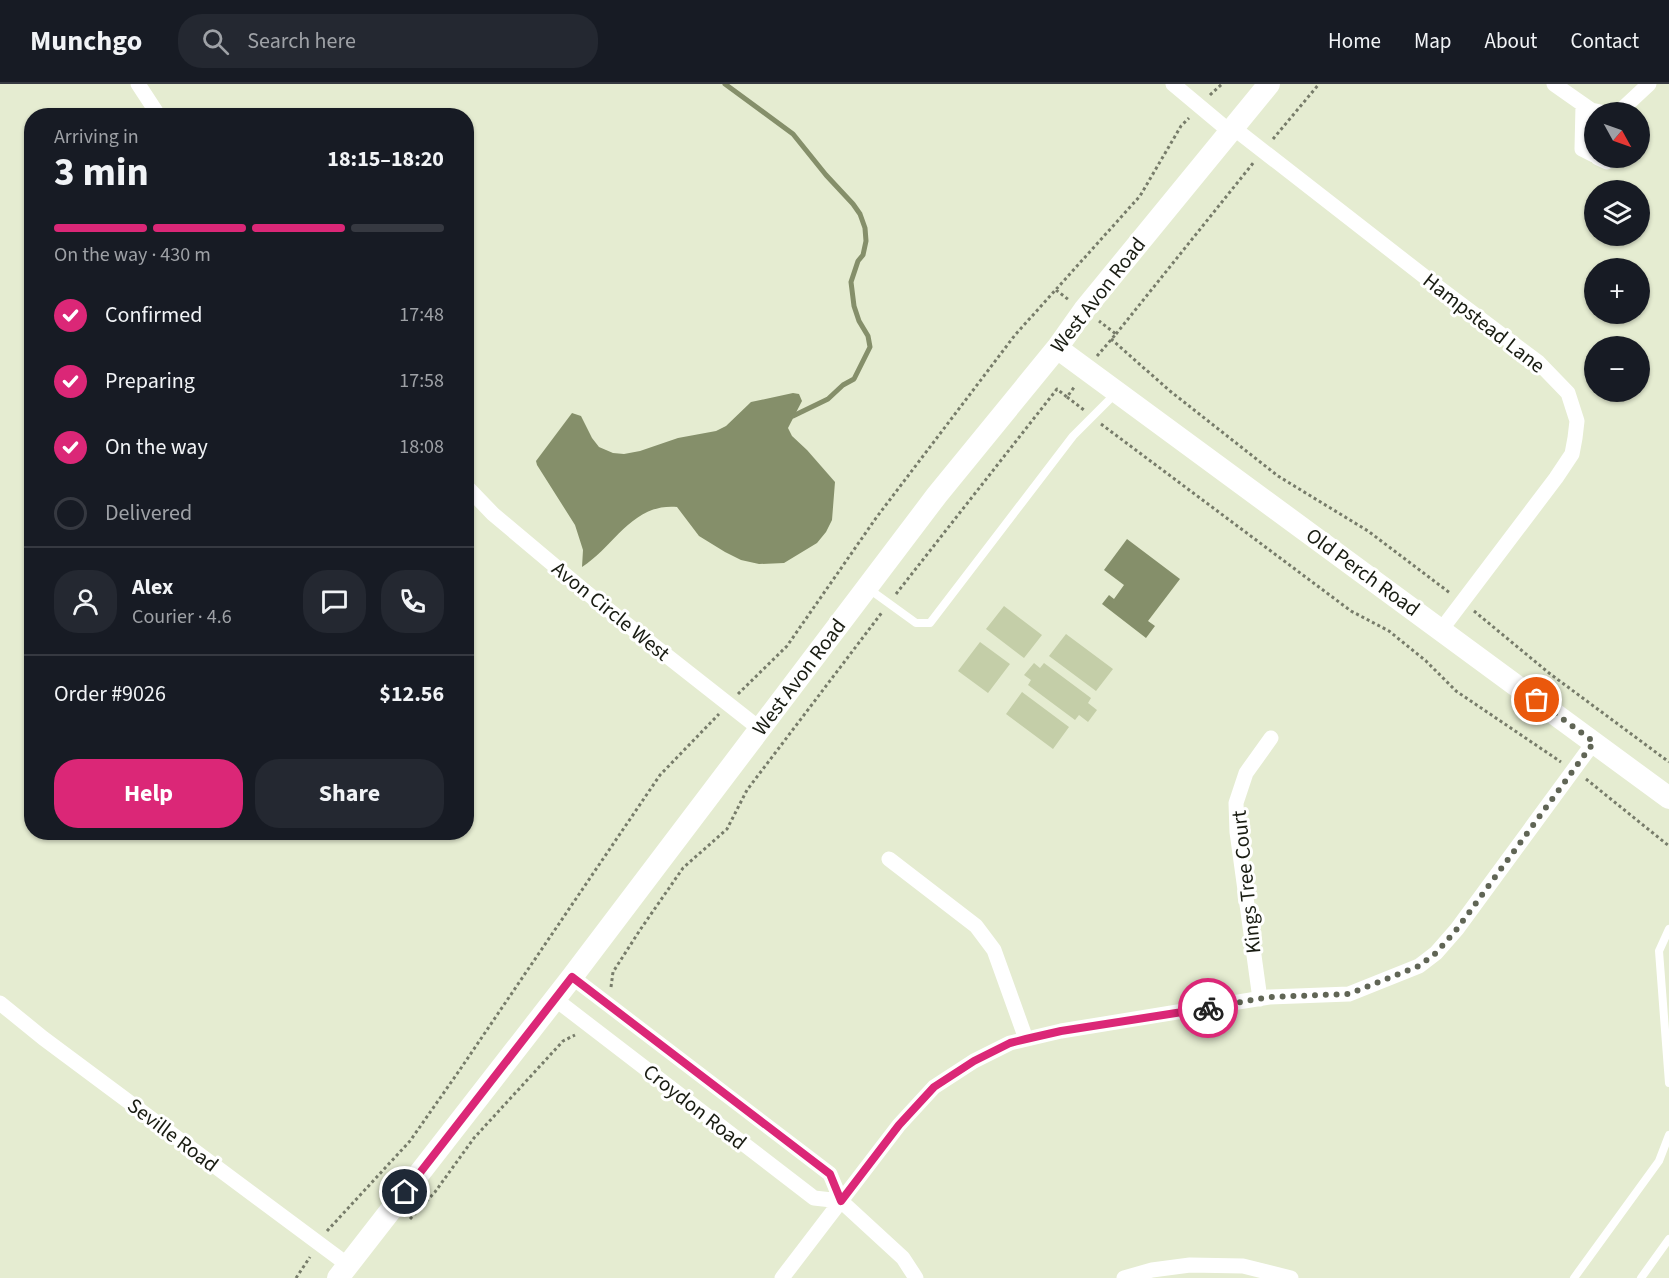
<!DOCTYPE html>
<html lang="en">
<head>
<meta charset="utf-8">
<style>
  :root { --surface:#171b24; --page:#242831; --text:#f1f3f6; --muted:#9ea1a6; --line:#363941; --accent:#db2777 }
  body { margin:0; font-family:"Source Sans 3",sans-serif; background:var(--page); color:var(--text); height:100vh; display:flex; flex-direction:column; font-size:22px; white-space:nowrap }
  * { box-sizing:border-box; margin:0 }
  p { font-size:20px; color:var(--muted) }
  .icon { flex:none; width:33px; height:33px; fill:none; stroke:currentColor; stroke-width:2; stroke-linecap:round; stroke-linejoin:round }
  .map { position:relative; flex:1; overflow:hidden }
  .side { position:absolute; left:24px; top:24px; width:450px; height:732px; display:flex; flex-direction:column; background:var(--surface); border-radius:24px; box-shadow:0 2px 4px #0004 }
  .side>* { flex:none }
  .needle { width:39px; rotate:130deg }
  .buttons { position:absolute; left:1584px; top:18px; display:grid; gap:12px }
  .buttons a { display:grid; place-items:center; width:66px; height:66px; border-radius:50%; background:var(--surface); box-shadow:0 2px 4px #0004; font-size:30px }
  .pin { position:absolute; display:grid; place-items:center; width:51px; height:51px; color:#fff; margin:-26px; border:3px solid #fff; border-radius:50%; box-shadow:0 2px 6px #0007 }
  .courier { position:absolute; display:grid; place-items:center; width:60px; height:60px; margin:-30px; border:4px solid #db2777; border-radius:50%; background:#fff; color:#222; box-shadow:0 2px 8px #0007 }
  .head em { font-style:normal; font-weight:700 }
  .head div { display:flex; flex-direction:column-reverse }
  .head { display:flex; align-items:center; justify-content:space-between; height:102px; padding:0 30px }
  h1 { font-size:39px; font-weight:700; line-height:45px }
  .bar { display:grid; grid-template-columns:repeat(4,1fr); gap:9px 6px; align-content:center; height:72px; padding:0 30px }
  .bar i { height:8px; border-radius:4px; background:var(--line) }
  .bar .current { background:var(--accent) }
  .bar p { grid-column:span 4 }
  .line { display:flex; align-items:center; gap:15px; padding:0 30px; border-top:2px solid var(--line) }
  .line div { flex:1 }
  .round { display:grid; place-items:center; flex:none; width:63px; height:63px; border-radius:24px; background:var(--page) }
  ol { padding:0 30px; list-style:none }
  li { display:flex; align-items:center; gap:18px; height:66px }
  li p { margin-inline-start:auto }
  li .icon { padding:6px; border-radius:50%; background:var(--accent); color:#fff; stroke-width:4 }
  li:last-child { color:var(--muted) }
  li i { width:33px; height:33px; border:3px solid var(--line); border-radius:50% }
  .button { display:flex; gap:12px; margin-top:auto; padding:12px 30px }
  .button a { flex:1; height:69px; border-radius:24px; background:var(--accent); color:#fff; font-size:24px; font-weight:700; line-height:69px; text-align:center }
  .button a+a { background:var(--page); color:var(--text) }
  header { display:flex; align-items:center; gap:36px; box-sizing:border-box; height:84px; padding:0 30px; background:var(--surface); border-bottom:2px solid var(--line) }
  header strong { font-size:28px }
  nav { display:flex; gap:33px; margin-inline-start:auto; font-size:21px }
  .search { width:420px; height:54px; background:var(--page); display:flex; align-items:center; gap:15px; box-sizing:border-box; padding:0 21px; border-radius:24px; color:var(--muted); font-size:22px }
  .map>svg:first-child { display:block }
  .green { fill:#c4cea8 }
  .water { fill:#858f6a }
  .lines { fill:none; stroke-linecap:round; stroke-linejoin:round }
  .stream { stroke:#858f6a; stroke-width:5 }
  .path { stroke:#777c6a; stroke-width:3; stroke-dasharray:3 3; stroke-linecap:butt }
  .lane { stroke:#fff; stroke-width:8 }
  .street { stroke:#fff; stroke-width:15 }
  .secondary { stroke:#fff; stroke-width:22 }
  .done { stroke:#606555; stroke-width:6; stroke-dasharray:0 10.8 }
  .route { stroke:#db2777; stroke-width:8 }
  .labels { text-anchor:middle; stroke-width:6; stroke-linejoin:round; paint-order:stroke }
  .street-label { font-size:21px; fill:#191c12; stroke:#fff }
</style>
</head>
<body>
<header>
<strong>Munchgo</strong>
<div class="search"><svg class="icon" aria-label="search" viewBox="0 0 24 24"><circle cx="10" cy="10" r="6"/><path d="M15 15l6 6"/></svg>Search here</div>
<nav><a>Home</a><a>Map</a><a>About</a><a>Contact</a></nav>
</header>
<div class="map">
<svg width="1669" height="1194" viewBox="0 0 1669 1194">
  <rect width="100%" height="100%" fill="#e5ecd1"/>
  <!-- green -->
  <path class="green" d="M1004,522L1042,551L1024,574L986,545Z
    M1066,550L1113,585L1096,607L1049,572Z
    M980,558L1010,580L988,609L958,587Z
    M1034,579L1040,584L1044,579L1091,614L1088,619L1097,626L1088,638L1079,631L1075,636L1028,601L1031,596L1024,591Z
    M1022,608L1069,643L1053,665L1006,630Z"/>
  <!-- water -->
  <path class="water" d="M793,309L799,310L802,317L788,344L792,352L807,366L835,398L832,436L826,448L817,459L784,479L759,480L741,476L725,468L699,452L677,423C632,419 615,462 582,483L583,466L575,441L537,381L536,377L572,329L581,332L592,354L599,363L613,369L624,370L640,367L678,354L716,347L726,342L751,318Z
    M1127,455L1180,495L1148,537L1155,542L1146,554L1102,520L1109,511L1114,515L1124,501L1104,486Z"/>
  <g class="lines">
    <!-- stream -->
    <path class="stream" d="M725,0L793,50L826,91L853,120L860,130L865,144L866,157L863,171L858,177L851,198L854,222L859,237L868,252L870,263L854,295L843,301L828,315L793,332"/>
    <!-- path -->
    <path class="path" d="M1210,11L1222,0
      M1273,55L1319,0
      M1056,206L1069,216
      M1116,250L1254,78
      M1111,255L1170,307L1278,392L1368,447L1450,509
      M1097,272L1116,250L1099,237
      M1067,313L1084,326
      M1101,340L1351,527L1389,547L1426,577L1456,607L1561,678
      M896,510L1057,305L1067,313L1075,302
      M1474,527L1549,589L1669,678
      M738,610L787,562L876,434L1015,251L1140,112L1181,42L1189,34
      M1586,695L1669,762
      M611,903L613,888L640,846L683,784L727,745L747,706L883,527
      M410,1135L435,1108L474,1054L563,957L575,951
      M327,1147L410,1057L459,987L660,691L719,630
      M296,1194L310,1173"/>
    <!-- lane -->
    <path class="lane" d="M869,505L916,539H930L1073,352L1114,311
      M1669,845L1659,867L1669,999
      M1574,1194L1659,1077L1669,1051
      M1641,1194L1669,1155"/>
    <!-- street -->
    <path class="street" d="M138,0L159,32
      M1173,0L1222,41L1240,49L1434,200L1538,278L1568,309L1577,337L1575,354L1572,370L1556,394L1441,546
      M1554,0L1591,26L1601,28
      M1583,21L1582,65L1594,71
      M1619,28L1649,0
      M1598,74L1607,78L1615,74
      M466,402L493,430L587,509L760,645
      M889,775L976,842L994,866L1026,955
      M572,893L830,1090L841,1117L903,1174L916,1194
      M555,915L814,1114L841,1117
      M1260,915L1237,748L1236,719L1246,689L1271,654
      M0,919L43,954L348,1181
      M782,1194L899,1041L934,1003L974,977L1010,959L1061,947L1269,913L1349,910L1419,882L1436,869L1457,845L1594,658
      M1124,1194L1152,1186L1190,1181L1243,1182L1291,1194"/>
    <!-- secondary -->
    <path class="secondary" d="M1057,264L1669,714
      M338,1194L572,893L937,411L1057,264L1084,226L1269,0"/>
  </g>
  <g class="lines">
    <!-- done -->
    <path class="done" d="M1208,924L1269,913L1349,910L1419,882L1436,869L1457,845L1594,658L1537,616"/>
    <!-- route -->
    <path class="route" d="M405,1108L572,893L830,1090L841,1117L899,1041L934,1003L974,977L1010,959L1026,955L1061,947L1208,924"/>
  </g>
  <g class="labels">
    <!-- street labels -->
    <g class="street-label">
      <text transform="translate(1098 211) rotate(-52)" y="7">West Avon Road</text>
      <text transform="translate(1484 239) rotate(38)" y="7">Hampstead Lane</text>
      <text transform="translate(1363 488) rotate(36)" y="7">Old Perch Road</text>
      <text transform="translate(611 527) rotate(39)" y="7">Avon Circle West</text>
      <text transform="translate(799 593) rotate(-53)" y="7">West Avon Road</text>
      <text transform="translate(1246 798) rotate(-96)" y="7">Kings Tree Court</text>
      <text transform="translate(695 1023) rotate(38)" y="7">Croydon Road</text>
      <text transform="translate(173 1051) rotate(37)" y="7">Seville Road</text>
    </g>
  </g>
</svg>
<div class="buttons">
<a><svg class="needle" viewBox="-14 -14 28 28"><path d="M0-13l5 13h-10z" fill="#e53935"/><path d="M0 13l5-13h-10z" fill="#9ea1a6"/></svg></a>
<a><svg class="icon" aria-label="layers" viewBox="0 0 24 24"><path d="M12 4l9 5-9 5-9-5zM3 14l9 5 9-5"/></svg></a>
<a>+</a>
<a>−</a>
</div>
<div class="pin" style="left:1537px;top:616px;background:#ea580c"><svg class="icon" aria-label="bag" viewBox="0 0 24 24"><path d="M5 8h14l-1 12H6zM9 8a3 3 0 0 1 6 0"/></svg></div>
<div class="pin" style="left:405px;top:1108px;background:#1f2937"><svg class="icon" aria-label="home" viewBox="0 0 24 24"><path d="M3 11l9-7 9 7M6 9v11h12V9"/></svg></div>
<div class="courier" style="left:1208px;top:924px"><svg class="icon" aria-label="bike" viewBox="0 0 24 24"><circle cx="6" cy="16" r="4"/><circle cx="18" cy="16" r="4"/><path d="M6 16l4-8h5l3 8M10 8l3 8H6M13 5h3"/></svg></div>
<section class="side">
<div class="head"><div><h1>3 min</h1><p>Arriving in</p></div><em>18:15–18:20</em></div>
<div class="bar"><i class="current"></i><i class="current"></i><i class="current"></i><i></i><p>On the way · 430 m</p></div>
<ol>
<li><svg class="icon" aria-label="check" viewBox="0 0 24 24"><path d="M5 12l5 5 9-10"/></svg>Confirmed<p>17:48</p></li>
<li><svg class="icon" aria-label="check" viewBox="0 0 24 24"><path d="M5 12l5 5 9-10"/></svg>Preparing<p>17:58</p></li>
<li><svg class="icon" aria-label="check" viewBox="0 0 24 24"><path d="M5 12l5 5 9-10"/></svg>On the way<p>18:08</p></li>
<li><i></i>Delivered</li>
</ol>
<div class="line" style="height:108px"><a class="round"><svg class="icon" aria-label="person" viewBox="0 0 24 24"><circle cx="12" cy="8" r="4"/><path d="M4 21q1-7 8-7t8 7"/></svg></a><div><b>Alex</b><p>Courier · 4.6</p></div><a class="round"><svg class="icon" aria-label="chat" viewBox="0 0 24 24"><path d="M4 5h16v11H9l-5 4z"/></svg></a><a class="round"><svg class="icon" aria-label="phone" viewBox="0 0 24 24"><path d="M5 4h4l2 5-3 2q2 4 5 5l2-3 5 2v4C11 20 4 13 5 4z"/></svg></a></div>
<div class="line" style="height:78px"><div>Order #9026</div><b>$12.56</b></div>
<div class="button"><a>Help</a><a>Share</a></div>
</section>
</div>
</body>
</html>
